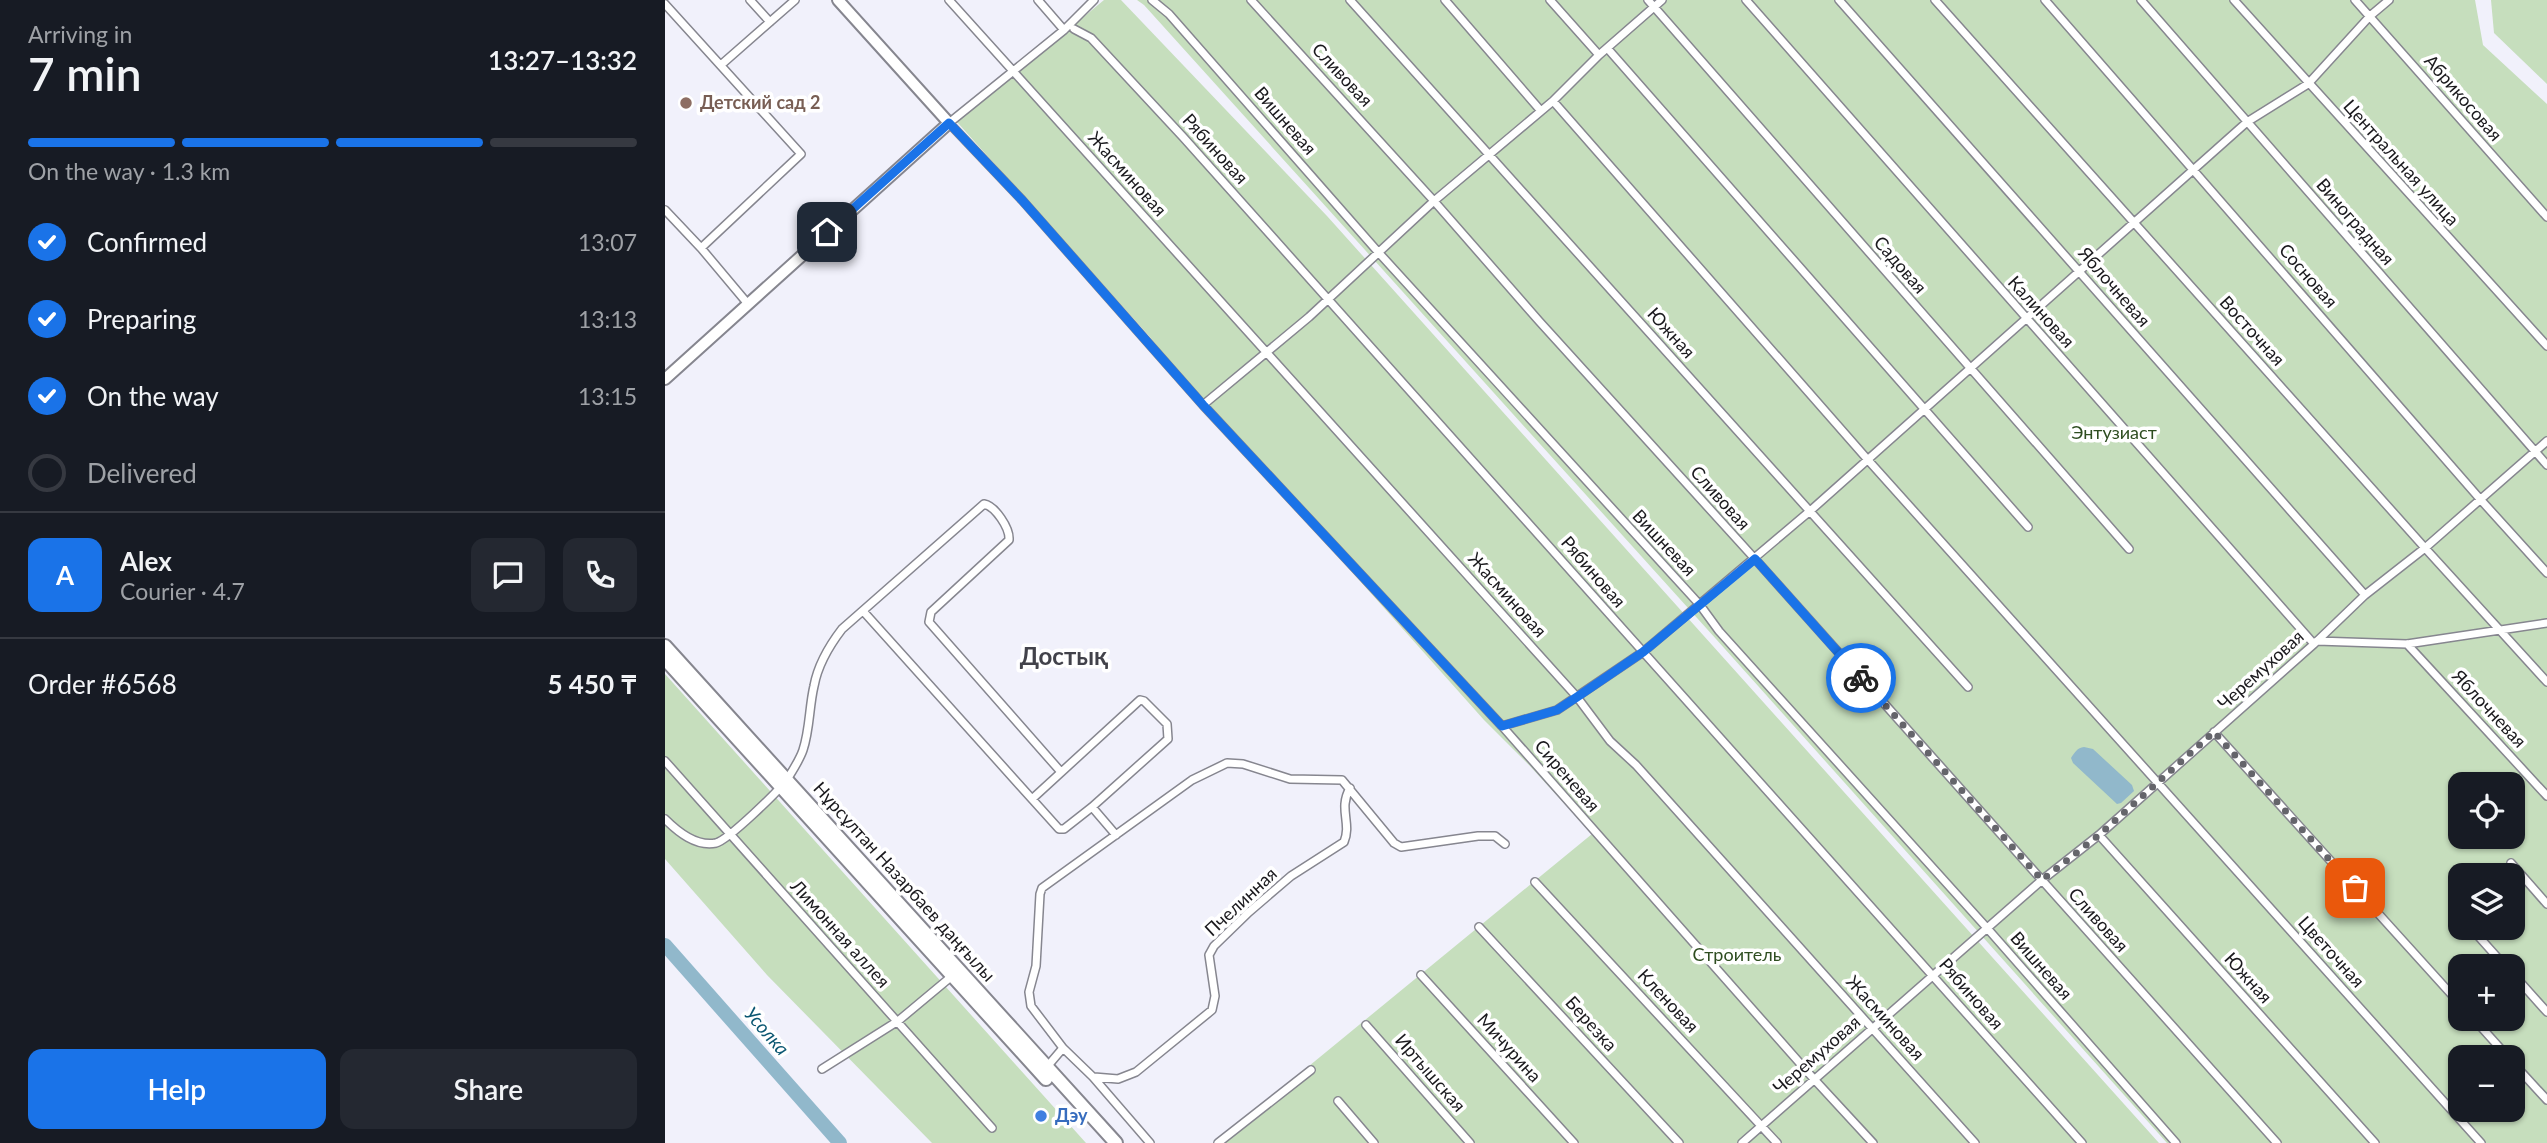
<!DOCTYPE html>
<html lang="en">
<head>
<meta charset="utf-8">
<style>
  :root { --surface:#171b24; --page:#242831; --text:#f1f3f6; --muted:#9ea1a6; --line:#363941; --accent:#1a73e8 }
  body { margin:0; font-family:Lato,sans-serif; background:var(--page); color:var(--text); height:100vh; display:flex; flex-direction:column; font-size:26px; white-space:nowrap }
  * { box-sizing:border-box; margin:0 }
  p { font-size:23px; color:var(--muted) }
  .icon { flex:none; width:38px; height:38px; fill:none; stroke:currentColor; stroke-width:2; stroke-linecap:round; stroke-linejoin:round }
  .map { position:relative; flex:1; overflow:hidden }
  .details { display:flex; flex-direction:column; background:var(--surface); width:665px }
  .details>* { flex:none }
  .tools { position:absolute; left:1783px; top:772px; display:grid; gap:14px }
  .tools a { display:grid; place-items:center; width:77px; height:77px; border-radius:14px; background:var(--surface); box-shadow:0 2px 5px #0004; font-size:35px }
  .pin { position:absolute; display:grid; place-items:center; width:60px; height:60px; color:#fff; margin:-30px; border-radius:14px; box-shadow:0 4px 10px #0006 }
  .courier { position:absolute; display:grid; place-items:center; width:70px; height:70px; margin:-35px; border:5px solid #1a73e8; border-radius:50%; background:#fff; color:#222; box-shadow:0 2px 9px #0007 }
  .summary em { font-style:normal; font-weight:600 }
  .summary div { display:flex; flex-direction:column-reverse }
  .summary { display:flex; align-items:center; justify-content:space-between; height:119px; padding:0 28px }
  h1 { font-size:46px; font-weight:600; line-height:52px }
  .bar { display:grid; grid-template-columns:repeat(4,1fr); gap:10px 7px; align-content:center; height:84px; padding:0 28px }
  .bar i { height:9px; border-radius:5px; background:var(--line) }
  .bar .active { background:var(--accent) }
  .bar p { grid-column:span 4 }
  .line { display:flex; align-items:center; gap:18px; padding:0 28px; border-top:2px solid var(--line) }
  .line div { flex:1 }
  .round { display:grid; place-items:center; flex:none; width:74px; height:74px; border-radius:14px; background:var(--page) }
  ol { padding:0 28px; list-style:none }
  li { display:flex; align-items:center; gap:21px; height:77px }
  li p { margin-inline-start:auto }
  li .icon { padding:7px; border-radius:50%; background:var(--accent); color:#fff; stroke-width:4 }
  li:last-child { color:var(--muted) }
  li i { width:38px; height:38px; border:4px solid var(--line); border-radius:50% }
  .action { display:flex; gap:14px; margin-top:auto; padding:14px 28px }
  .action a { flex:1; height:80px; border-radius:14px; background:var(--accent); color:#fff; font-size:28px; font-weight:600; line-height:80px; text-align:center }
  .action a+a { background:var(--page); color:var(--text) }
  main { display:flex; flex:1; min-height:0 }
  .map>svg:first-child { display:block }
  .green { fill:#c6debd; fill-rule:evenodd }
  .water { fill:#91b8cb }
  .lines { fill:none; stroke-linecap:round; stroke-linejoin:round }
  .river { stroke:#91b8cb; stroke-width:14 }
  .minor-casing { stroke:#86868f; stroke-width:10 }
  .secondary-casing { stroke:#86868f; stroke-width:14 }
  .primary-casing { stroke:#86868f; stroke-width:16 }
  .minor { stroke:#fff; stroke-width:7 }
  .secondary { stroke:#fff; stroke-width:10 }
  .primary { stroke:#fff; stroke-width:12 }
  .done { stroke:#65656b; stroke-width:7; stroke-dasharray:0 12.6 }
  .route { stroke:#1a73e8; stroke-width:9 }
  .education-dot { fill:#8d6e63; stroke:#fff; stroke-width:2.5 }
  .shop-dot { fill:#3f7fe0; stroke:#fff; stroke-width:2.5 }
  .labels { text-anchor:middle; stroke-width:7; stroke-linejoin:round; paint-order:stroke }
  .street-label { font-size:18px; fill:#1a191d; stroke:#fff }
  .education-label { font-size:18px; font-weight:bold; fill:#785e54; stroke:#fff; text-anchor:start }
  .park-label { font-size:18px; fill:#2e4d20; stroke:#fff }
  .shop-label { font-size:18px; font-weight:bold; fill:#366cbe; stroke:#fff; text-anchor:start }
  .water-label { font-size:19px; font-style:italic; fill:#0b5772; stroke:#fff }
  .district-label { font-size:24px; font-weight:bold; fill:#42424a; stroke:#fff }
</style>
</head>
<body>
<main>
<section class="details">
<div class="summary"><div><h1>7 min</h1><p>Arriving in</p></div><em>13:27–13:32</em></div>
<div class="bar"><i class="active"></i><i class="active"></i><i class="active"></i><i></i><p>On the way · 1.3 km</p></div>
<ol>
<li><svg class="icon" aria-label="check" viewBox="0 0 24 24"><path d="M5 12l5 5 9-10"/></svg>Confirmed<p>13:07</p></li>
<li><svg class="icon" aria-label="check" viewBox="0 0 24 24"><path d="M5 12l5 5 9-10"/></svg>Preparing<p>13:13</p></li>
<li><svg class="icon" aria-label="check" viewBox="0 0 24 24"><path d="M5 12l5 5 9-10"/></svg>On the way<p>13:15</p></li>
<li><i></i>Delivered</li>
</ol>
<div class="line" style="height:126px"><b class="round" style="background:var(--accent);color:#fff">A</b><div><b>Alex</b><p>Courier · 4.7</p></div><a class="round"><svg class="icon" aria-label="chat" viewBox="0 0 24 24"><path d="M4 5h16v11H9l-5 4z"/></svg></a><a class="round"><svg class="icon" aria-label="phone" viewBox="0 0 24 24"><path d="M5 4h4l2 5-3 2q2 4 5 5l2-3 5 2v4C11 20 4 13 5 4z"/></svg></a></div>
<div class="line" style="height:91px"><div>Order #6568</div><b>5 450 ₸</b></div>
<div class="action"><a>Help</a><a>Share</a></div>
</section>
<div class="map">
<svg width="1882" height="1143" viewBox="0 0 1882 1143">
  <rect width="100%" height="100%" fill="#f1f1fb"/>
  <!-- green -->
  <path class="green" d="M439,0H456L662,216L1494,1143H550L927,834L864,765L819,720L538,405L485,337L292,122Z
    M472,0H1810L1818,45L1882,104V1143H1502L1051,639L479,5ZM1796,784H1848V836H1796ZM1796,875H1848V928H1796ZM1796,966H1848V1018H1796ZM1796,1057H1848V1110H1796Z
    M1826,0H1882V84L1829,33Z
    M0,674L421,1143H267L102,975L0,859Z"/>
  <!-- water -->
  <path class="water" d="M1419,747L1428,749L1467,785L1469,791L1456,803L1452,804L1408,763L1406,758C1410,752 1412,748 1419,747Z"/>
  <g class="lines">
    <!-- river -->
    <path class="river" d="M0,945L175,1143"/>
    <defs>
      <path id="minor" d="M85,0L105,22
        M284,0L912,697L945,741L971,765L1310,1143
        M373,0L399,30
        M429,0L399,30L284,123L357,200L538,405L837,726L1148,1078L1208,1143
        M487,0L504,14L714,253L1035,605L1054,631L1322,928L1511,1143
        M586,0L769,201L874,321L1090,559L1612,1143
        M685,0L1303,687
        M780,0L876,111
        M885,0L934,55
        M983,0L1464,549
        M1081,0L1649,644
        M1174,0L1700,595
        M1270,0L1760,548L1882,682
        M1380,0L1815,499L1882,573
        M1476,0L1882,465
        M1569,0L1882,346
        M1690,0L1882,217
        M0,4L136,154L36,248L0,210
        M409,29L426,38L518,137L1417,1143
        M943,49L1363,527
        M57,64L130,0
        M888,101L1203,460L1816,1143
        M36,248L83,304
        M538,405L644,317L769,201L888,101L934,55L997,0
        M198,611L394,829H399L427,807L503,739L502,724L479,701L475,700L367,799
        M1652,641L1742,644L1882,623
        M1742,644L1882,796
        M837,726L892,710L978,652L1145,511L1582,122L1643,84L1705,16L1724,0
        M1549,732L1796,1005
        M0,761L327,1128
        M427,807L451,835
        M0,819C13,832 31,847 51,843C63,840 115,790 123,778C128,770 135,759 138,750C145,729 144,707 149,686C153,664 164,646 177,629L319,504C330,506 345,528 344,540L266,612L264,622L396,772
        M1434,835L1710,1143
        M1846,863L1882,904
        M870,882L1112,1143
        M814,927L1014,1143
        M1806,928L1840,966
        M1848,974L1882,1012
        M756,975L909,1143
        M1808,1018L1843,1057
        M701,1025L805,1143
        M1848,1063L1882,1100
        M381,1068L398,1048
        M157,1069L233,1021L287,976
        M429,1077L453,1079L471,1072L547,1010L550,996L544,955L549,946L584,912L626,876L679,842C687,823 673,809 685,788
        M673,1101L709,1143
        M485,1143L428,1077L398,1048L366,1006L364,992L371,966L375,894L377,888L527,780L562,763L578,764L625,779L677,780L729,843L736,847L813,836H830L840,844
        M553,1143L646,1070
        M1077,1143L1377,880L1434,835L1649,644L1700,595L1760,548L1882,441"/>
      <path id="secondary" d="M0,379L284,123L173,0"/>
      <path id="primary" d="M0,646L451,1143
        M0,659L381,1079"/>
    </defs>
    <!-- minor casing -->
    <use href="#minor" class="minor-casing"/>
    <!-- secondary casing -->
    <use href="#secondary" class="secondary-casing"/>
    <!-- primary casing -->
    <use href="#primary" class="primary-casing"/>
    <!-- minor -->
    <use href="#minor" class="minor"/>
    <!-- secondary -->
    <use href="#secondary" class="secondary"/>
    <!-- primary -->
    <use href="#primary" class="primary"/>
  </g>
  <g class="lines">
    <!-- done -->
    <path class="done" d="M1196,678L1377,880L1434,835L1549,732L1690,888"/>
    <!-- route -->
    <path class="route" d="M162,232L284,123L357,200L538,405L837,726L892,710L912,697L978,652L1090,559L1196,678"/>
  </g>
  <!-- markers -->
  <circle class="education-dot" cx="21" cy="103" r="7"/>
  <circle class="shop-dot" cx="376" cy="1116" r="7"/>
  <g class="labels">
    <!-- street labels -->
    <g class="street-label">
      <text transform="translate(677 75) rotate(47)" y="6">Сливовая</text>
      <text transform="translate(1798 98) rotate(49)" y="6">Абрикосовая</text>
      <text transform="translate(620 121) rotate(49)" y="6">Вишневая</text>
      <text transform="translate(550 149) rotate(48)" y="6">Рябиновая</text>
      <text transform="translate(1736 163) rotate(48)" y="6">Центральная улица</text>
      <text transform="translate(462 174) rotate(48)" y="6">Жасминовая</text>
      <text transform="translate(1690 222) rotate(49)" y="6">Виноградная</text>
      <text transform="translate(1235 265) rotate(49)" y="6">Садовая</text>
      <text transform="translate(1643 276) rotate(49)" y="6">Сосновая</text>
      <text transform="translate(1449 287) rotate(49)" y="6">Яблочневая</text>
      <text transform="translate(1376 312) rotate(48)" y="6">Калиновая</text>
      <text transform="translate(1587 331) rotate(48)" y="6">Восточная</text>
      <text transform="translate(1006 333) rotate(48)" y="6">Южная</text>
      <text transform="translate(1055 498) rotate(48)" y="6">Сливовая</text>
      <text transform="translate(999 543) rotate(47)" y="6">Вишневая</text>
      <text transform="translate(928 572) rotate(49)" y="6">Рябиновая</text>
      <text transform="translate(842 595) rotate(48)" y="6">Жасминовая</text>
      <text transform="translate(1596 670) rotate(-42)" y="6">Черемуховая</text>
      <text transform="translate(1824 709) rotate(47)" y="6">Яблочневая</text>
      <text transform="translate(902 776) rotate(49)" y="6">Сиреневая</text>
      <text transform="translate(239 882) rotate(48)" y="6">Нұрсұлтан Назарбаев даңғылы</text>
      <text transform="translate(576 902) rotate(-43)" y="6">Пчелинная</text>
      <text transform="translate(1433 920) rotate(48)" y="6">Сливовая</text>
      <text transform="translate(175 934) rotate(48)" y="6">Лимонная аллея</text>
      <text transform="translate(1666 952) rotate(48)" y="6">Цветочная</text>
      <text transform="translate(1376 966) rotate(49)" y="6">Вишневая</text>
      <text transform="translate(1583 978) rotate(48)" y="6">Южная</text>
      <text transform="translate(1306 994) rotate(49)" y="6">Рябиновая</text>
      <text transform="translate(1003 1001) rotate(47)" y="6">Кленовая</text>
      <text transform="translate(1220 1018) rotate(48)" y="6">Жасминовая</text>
      <text transform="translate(926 1024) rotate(48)" y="6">Березка</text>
      <text transform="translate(844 1048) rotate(48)" y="6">Мичурина</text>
      <text transform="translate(1152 1055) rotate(-41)" y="6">Черемуховая</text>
      <text transform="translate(765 1073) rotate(49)" y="6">Иртышская</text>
    </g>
    <!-- education labels -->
    <g class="education-label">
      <text x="35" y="109">Детский сад 2</text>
    </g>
    <!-- park labels -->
    <g class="park-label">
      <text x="1449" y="439">Энтузиаст</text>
      <text x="1072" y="961">Строитель</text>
    </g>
    <!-- shop labels -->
    <g class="shop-label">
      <text x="390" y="1122">Дэу</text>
    </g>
    <!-- water labels -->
    <g class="water-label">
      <text transform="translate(102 1031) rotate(49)" y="7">Усолка</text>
    </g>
    <!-- district labels -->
    <g class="district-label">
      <text x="399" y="665">Достық</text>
    </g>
  </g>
</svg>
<div class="tools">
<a><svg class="icon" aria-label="locate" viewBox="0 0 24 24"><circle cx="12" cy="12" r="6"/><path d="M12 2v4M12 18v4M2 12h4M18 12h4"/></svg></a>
<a><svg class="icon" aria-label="layers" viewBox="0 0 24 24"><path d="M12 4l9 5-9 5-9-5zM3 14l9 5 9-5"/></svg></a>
<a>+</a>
<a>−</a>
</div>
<div class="pin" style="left:1690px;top:888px;background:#ea580c"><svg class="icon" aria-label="bag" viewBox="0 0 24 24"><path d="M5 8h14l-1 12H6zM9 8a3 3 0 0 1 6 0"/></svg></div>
<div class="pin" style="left:162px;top:232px;background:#1f2937"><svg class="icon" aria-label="home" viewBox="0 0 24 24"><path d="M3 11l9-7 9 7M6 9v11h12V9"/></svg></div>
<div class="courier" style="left:1196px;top:678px"><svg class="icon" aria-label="bike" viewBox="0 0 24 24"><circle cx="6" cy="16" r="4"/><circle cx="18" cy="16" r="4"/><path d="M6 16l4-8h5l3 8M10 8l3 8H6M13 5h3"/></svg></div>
</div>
</main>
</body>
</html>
